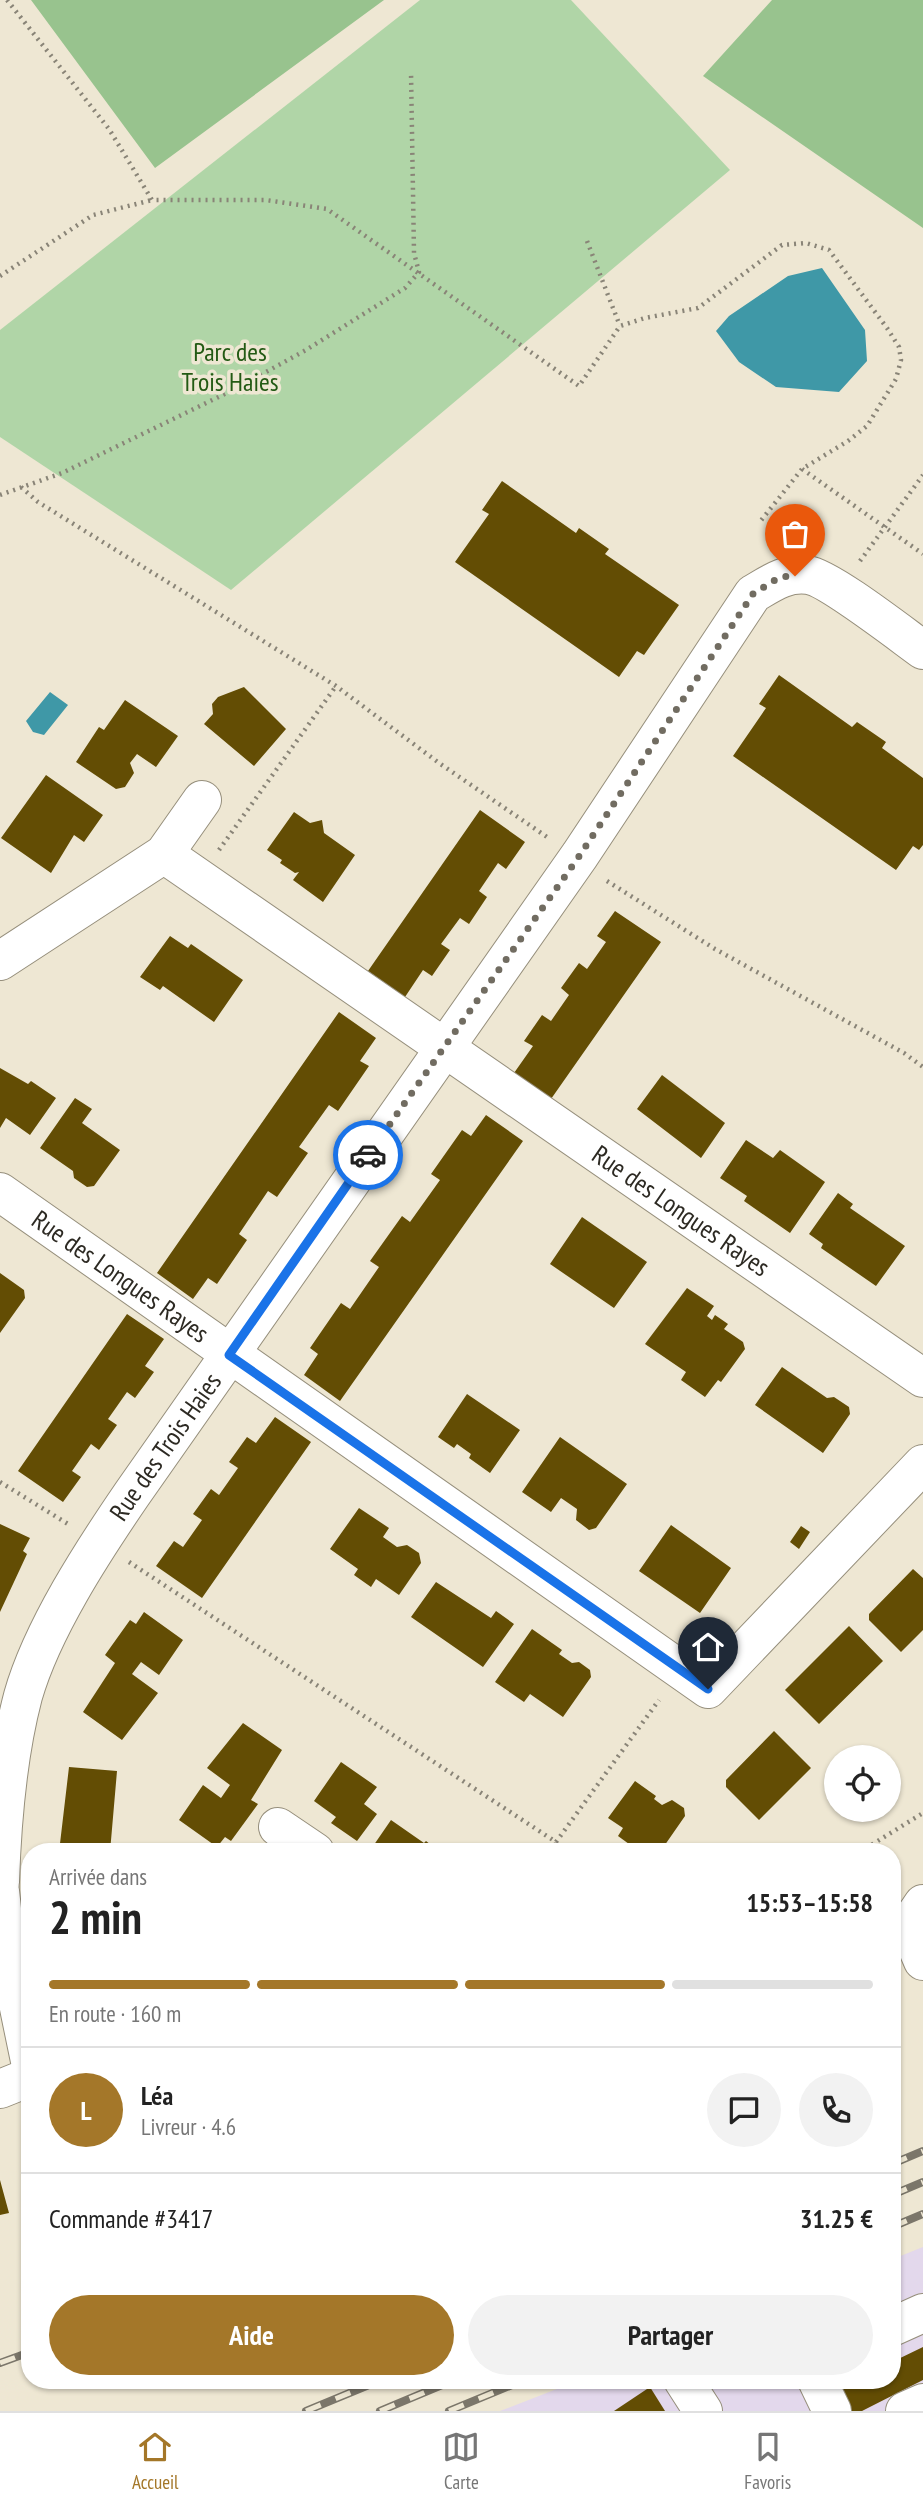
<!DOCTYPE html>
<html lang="fr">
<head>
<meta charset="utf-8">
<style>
  :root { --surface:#fff; --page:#f2f2f2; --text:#222; --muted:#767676; --line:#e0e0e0; --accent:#a47729 }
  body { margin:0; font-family:"PT Sans Narrow",sans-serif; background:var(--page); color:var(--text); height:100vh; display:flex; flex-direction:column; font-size:26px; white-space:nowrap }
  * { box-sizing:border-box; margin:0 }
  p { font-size:23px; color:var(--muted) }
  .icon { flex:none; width:38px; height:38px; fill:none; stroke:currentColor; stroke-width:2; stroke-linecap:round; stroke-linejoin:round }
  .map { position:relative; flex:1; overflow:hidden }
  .details { position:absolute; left:21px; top:1843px; width:880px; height:546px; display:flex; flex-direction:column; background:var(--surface); border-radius:28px; box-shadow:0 2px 5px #0004 }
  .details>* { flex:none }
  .controls { position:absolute; left:824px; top:1745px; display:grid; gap:14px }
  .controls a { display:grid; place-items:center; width:77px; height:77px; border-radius:50%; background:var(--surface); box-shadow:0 2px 5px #0004; font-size:35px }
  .pin { position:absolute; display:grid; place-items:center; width:60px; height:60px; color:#fff; margin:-72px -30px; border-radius:50% 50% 50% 0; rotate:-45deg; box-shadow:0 0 7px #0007 }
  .pin .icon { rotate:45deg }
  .courier { position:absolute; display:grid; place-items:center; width:70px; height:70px; margin:-35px; border:5px solid #1a73e8; border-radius:50%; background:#fff; color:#222; box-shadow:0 2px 9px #0007 }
  .headline em { font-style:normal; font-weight:700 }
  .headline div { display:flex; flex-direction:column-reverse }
  .headline { display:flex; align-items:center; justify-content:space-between; height:119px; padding:0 28px }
  h1 { font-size:46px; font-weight:700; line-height:52px }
  .bar { display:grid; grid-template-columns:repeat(4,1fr); gap:10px 7px; align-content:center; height:84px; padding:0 28px }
  .bar i { height:9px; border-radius:5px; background:var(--line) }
  .bar .on { background:var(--accent) }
  .bar p { grid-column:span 4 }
  .line { display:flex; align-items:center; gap:18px; padding:0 28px; border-top:2px solid var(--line) }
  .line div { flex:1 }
  .round { display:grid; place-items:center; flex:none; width:74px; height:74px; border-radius:37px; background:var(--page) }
  .action { display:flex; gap:14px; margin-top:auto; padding:14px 28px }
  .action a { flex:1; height:80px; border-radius:42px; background:var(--accent); color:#fff; font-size:28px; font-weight:700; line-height:80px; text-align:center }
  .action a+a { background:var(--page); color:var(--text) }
  .tabs { display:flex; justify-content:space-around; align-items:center; height:98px; border-top:2px solid var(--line); background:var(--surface); font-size:19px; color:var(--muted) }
  .tabs a { display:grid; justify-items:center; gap:4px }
  .tabs .on { color:var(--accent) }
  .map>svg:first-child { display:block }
  .commercial { fill:#e3d8ec }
  .green { fill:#b0d5a7 }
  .forest { fill:#98c38e }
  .water { fill:#3f98a7 }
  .building { fill:#634d04 }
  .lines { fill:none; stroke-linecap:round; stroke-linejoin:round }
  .minor-casing { stroke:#968f7c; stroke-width:40 }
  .path { stroke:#898477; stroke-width:4.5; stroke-dasharray:2 5; stroke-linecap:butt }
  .minor { stroke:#fff; stroke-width:38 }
  .rail-casing { stroke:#7b766a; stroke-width:8 }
  .rail { stroke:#eee7d3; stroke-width:5; stroke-dasharray:16; stroke-linecap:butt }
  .done { stroke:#716c61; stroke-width:7; stroke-dasharray:0 12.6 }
  .route { stroke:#1a73e8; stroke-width:9 }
  .labels { text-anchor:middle; stroke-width:7; stroke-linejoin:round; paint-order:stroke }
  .park-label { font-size:26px; fill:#235a14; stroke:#eee7d3 }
  .street-label { font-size:26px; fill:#2d2a23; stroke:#eee7d3 }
</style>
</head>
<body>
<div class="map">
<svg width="923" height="2411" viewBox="0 0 923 2411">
  <rect width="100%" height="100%" fill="#eee7d3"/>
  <!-- commercial -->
  <path class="commercial" d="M923,2247V2411H500L580,2380H892L893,2259Z"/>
  <!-- green -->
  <path class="green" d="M420,0H571L730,170L231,590L0,437V330Z"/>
  <!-- forest -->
  <path class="forest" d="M31,0H384L155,168Z
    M772,0H923V228L703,76Z"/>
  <!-- water -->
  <path class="water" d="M822,268L865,330L867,361L839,392L776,387L739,362L716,331L729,316L788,276Z
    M50,692L68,705L44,735L33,732L26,721Z"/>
  <!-- building -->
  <path class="building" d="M502,481L576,533L579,528L609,549L605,554L679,605L644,655L637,651L619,677L455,562L489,514L482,510Z
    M779,675L852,727L857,722L886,742L882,748L923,778V845L919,850L913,846L896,870L733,756L766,708L759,704Z
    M244,687L286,729L254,766L204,724L213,714L212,704L218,697Z
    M125,700L178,736L156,767L137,754L130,763L134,773L125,787L116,789L76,762L99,727L104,730Z
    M46,775L103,815L84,842L74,835L51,873L1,838Z
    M480,810L525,842L506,869L498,863L479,891L487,897L469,924L460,918L441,944L450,950L432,976L423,970L405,997L368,971Z
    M294,812L310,823L322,820L324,833L355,855L323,902L293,880L299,872L295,873L280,863L282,860L267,850Z
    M615,911L661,942L551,1099L514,1073L533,1046L524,1041L542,1015L551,1021L569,995L561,988L579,963L587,969L606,942L597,936Z
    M170,936L188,948L191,944L243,980L214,1022L163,986L160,990L140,977Z
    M339,1012L376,1038L360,1061L369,1066L338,1111L329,1105L299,1147L308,1153L277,1197L268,1191L239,1234L247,1240L217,1284L208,1278L193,1299L157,1273Z
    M0,1068L28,1084L31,1081L56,1098L30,1135L6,1118L0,1128Z
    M662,1075L725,1123L701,1158L637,1109Z
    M75,1098L92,1109L82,1123L120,1150L94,1186L87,1187L74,1178L73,1171L40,1148Z
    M486,1115L523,1141L340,1401L304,1375L318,1354L310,1348L341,1303L350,1309L379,1267L370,1261L402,1216L410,1222L440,1180L431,1174L462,1130L471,1136Z
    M746,1140L773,1158L780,1150L825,1182L790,1233L744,1201L747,1196L720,1178Z
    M838,1193L853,1204L850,1208L905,1246L876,1286L821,1248L823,1244L809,1234Z
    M582,1217L647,1262L614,1308L550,1264Z
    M0,1273L24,1290L25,1298L0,1333Z
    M687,1288L714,1306L707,1316L712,1320L715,1315L728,1324L724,1329L743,1342L745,1349L721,1382L718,1380L705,1397L681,1380L686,1372L645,1344Z
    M127,1314L164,1339L145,1366L154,1372L135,1398L127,1392L108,1419L117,1425L99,1450L91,1444L72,1471L81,1477L63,1502L18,1471Z
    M782,1367L827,1398L834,1397L849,1407L850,1414L823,1453L755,1405Z
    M467,1394L520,1430L490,1473L469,1458L471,1454L457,1444L454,1448L438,1437Z
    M275,1417L311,1442L202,1598L156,1566L174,1541L183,1547L202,1520L193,1514L211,1489L219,1495L238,1468L229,1462L247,1437L256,1443Z
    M560,1437L627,1484L596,1528L589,1530L576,1520L577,1509L561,1498L551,1512L522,1492Z
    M359,1508L389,1528L383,1537L397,1547L407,1545L419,1553L421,1563L399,1595L376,1579L371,1587L354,1575L358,1569L330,1549Z
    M0,1524L30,1538L23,1551L27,1554L0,1612Z
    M671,1525L731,1568L700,1613L639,1571Z
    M801,1526L810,1532L799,1549L790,1542Z
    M913,1569L923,1578V1630L901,1652L869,1620V1614Z
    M436,1582L491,1618L496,1611L514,1624L483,1667L411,1617Z
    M144,1612L183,1640L159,1675L141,1662L132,1674L158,1693L122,1740L83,1712L115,1663L105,1655L130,1620L136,1624Z
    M849,1626L883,1661L819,1724L785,1690Z
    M532,1629L562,1650L559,1654L572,1663L579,1662L590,1670L591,1677L563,1717L530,1694L524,1702L495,1682Z
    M243,1723L282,1750L251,1800L258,1804L231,1841L225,1837L217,1847L179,1820L203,1785L221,1798L230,1785L207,1768Z
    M774,1731L811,1768L759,1820L726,1787V1780Z
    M341,1762L377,1787L364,1804L377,1814L357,1841L331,1823L336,1817L314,1801Z
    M69,1767L117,1771L110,1852H59Z
    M635,1781L656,1796L654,1799L662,1805L672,1800L684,1808L685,1816L660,1852H640L618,1836L623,1828L608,1818Z
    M391,1820L424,1843L426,1841L440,1852H369Z
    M0,2180L9,2213L0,2215Z
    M923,2347V2380L862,2411H850L839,2389L857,2380H892V2362Z
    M650,2387L665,2411H614Z"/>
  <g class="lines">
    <defs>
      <g id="minor">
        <path id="s1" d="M164,854L923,1378"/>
        <path d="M0,961L164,854L202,800"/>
        <path id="s2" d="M0,1192L708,1689L923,1464"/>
        <path d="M278,1827L315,1852"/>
        <path id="s3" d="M0,1882C2,1820 7,1757 23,1696C42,1629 93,1551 132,1494L580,855L753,594C770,584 786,572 808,575C829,578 902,635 923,650"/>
        <path d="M0,1891L6,1945L30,2061"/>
        <path d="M923,1904L908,1926L923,1961"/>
        <path d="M0,2089L30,2077"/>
        <path d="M892,2327L923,2313"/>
        <path d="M683,2380L703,2411"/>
        <path d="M817,2380L832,2411"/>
        <path d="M905,2411L923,2403"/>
      </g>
    </defs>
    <!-- minor casing -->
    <use href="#minor" class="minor-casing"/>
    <!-- path -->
    <path class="path" d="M7,0L109,129L152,200H266L327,209L579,386L620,326L645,318L698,308L782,245L806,243L829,250L887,328L899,347L901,360L896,379L867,426L848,441L802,469L759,523
      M587,241L620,326
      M0,276L93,215L152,200
      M802,469L923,554
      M21,487L38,502L336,686L439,763L547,837
      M0,495L62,473L235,389L306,350L405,288L419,272L414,253L411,72
      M860,561L923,475
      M219,850L336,686
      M607,881L715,949L904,1053L923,1067
      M0,1482L68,1524
      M129,1562L556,1842L557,1852
      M556,1842L659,1700
      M860,1852L923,1813"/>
    <!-- minor -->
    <use href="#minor" class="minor"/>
    <defs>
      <path id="rail" d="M892,2164L923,2151
        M892,2195L923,2182
        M892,2227L923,2214
        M0,2363L30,2352
        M306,2411L381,2380
        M380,2411L454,2380
        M449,2411L524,2380"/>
    </defs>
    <!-- rail casing -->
    <use href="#rail" class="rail-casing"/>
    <!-- rail -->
    <use href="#rail" class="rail"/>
  </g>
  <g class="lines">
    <!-- done -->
    <path class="done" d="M368,1155L580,855L753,594L780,577L795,576"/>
    <!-- route -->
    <path class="route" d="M368,1155L229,1355L708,1689"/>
  </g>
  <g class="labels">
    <!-- park labels -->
    <g class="park-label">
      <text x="230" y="361">Parc des<tspan x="230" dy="30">Trois Haies</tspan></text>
    </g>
    <!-- street labels -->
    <g class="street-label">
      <text dy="9" stroke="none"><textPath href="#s1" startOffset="628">Rue des Longues Rayes</textPath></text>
      <text dy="9" stroke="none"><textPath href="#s2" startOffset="147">Rue des Longues Rayes</textPath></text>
      <text dy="9" stroke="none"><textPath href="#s3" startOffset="476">Rue des Trois Haies</textPath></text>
    </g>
  </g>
</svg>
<div class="controls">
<a><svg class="icon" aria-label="locate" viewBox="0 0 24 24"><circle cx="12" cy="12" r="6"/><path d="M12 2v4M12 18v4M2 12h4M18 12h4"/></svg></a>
</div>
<div class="pin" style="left:795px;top:576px;background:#ea580c"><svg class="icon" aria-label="bag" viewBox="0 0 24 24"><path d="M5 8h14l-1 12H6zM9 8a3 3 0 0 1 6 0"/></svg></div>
<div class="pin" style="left:708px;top:1689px;background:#1f2937"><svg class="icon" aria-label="home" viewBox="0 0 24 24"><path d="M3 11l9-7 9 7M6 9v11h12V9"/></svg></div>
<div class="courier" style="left:368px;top:1155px"><svg class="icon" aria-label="car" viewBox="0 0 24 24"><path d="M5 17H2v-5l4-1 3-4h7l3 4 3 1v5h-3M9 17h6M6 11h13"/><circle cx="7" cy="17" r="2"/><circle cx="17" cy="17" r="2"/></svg></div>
<section class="details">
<div class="headline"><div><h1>2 min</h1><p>Arrivée dans</p></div><em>15:53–15:58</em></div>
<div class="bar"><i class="on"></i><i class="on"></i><i class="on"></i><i></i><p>En route · 160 m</p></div>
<div class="line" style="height:126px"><b class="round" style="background:var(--accent);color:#fff">L</b><div><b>Léa</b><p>Livreur · 4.6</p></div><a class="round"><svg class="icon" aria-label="chat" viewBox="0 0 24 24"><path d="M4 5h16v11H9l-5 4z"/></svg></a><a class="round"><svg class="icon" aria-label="phone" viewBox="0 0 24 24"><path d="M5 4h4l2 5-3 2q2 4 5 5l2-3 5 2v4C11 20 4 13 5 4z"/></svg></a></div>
<div class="line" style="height:91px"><div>Commande #3417</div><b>31.25 €</b></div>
<div class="action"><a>Aide</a><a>Partager</a></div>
</section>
</div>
<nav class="tabs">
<a class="on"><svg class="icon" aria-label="home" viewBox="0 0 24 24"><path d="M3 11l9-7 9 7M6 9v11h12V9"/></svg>Accueil</a>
<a><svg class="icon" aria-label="map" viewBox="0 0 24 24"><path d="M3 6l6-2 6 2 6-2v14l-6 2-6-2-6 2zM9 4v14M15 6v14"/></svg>Carte</a>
<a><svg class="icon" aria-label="saved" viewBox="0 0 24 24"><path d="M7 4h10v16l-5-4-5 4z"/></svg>Favoris</a>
</nav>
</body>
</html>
